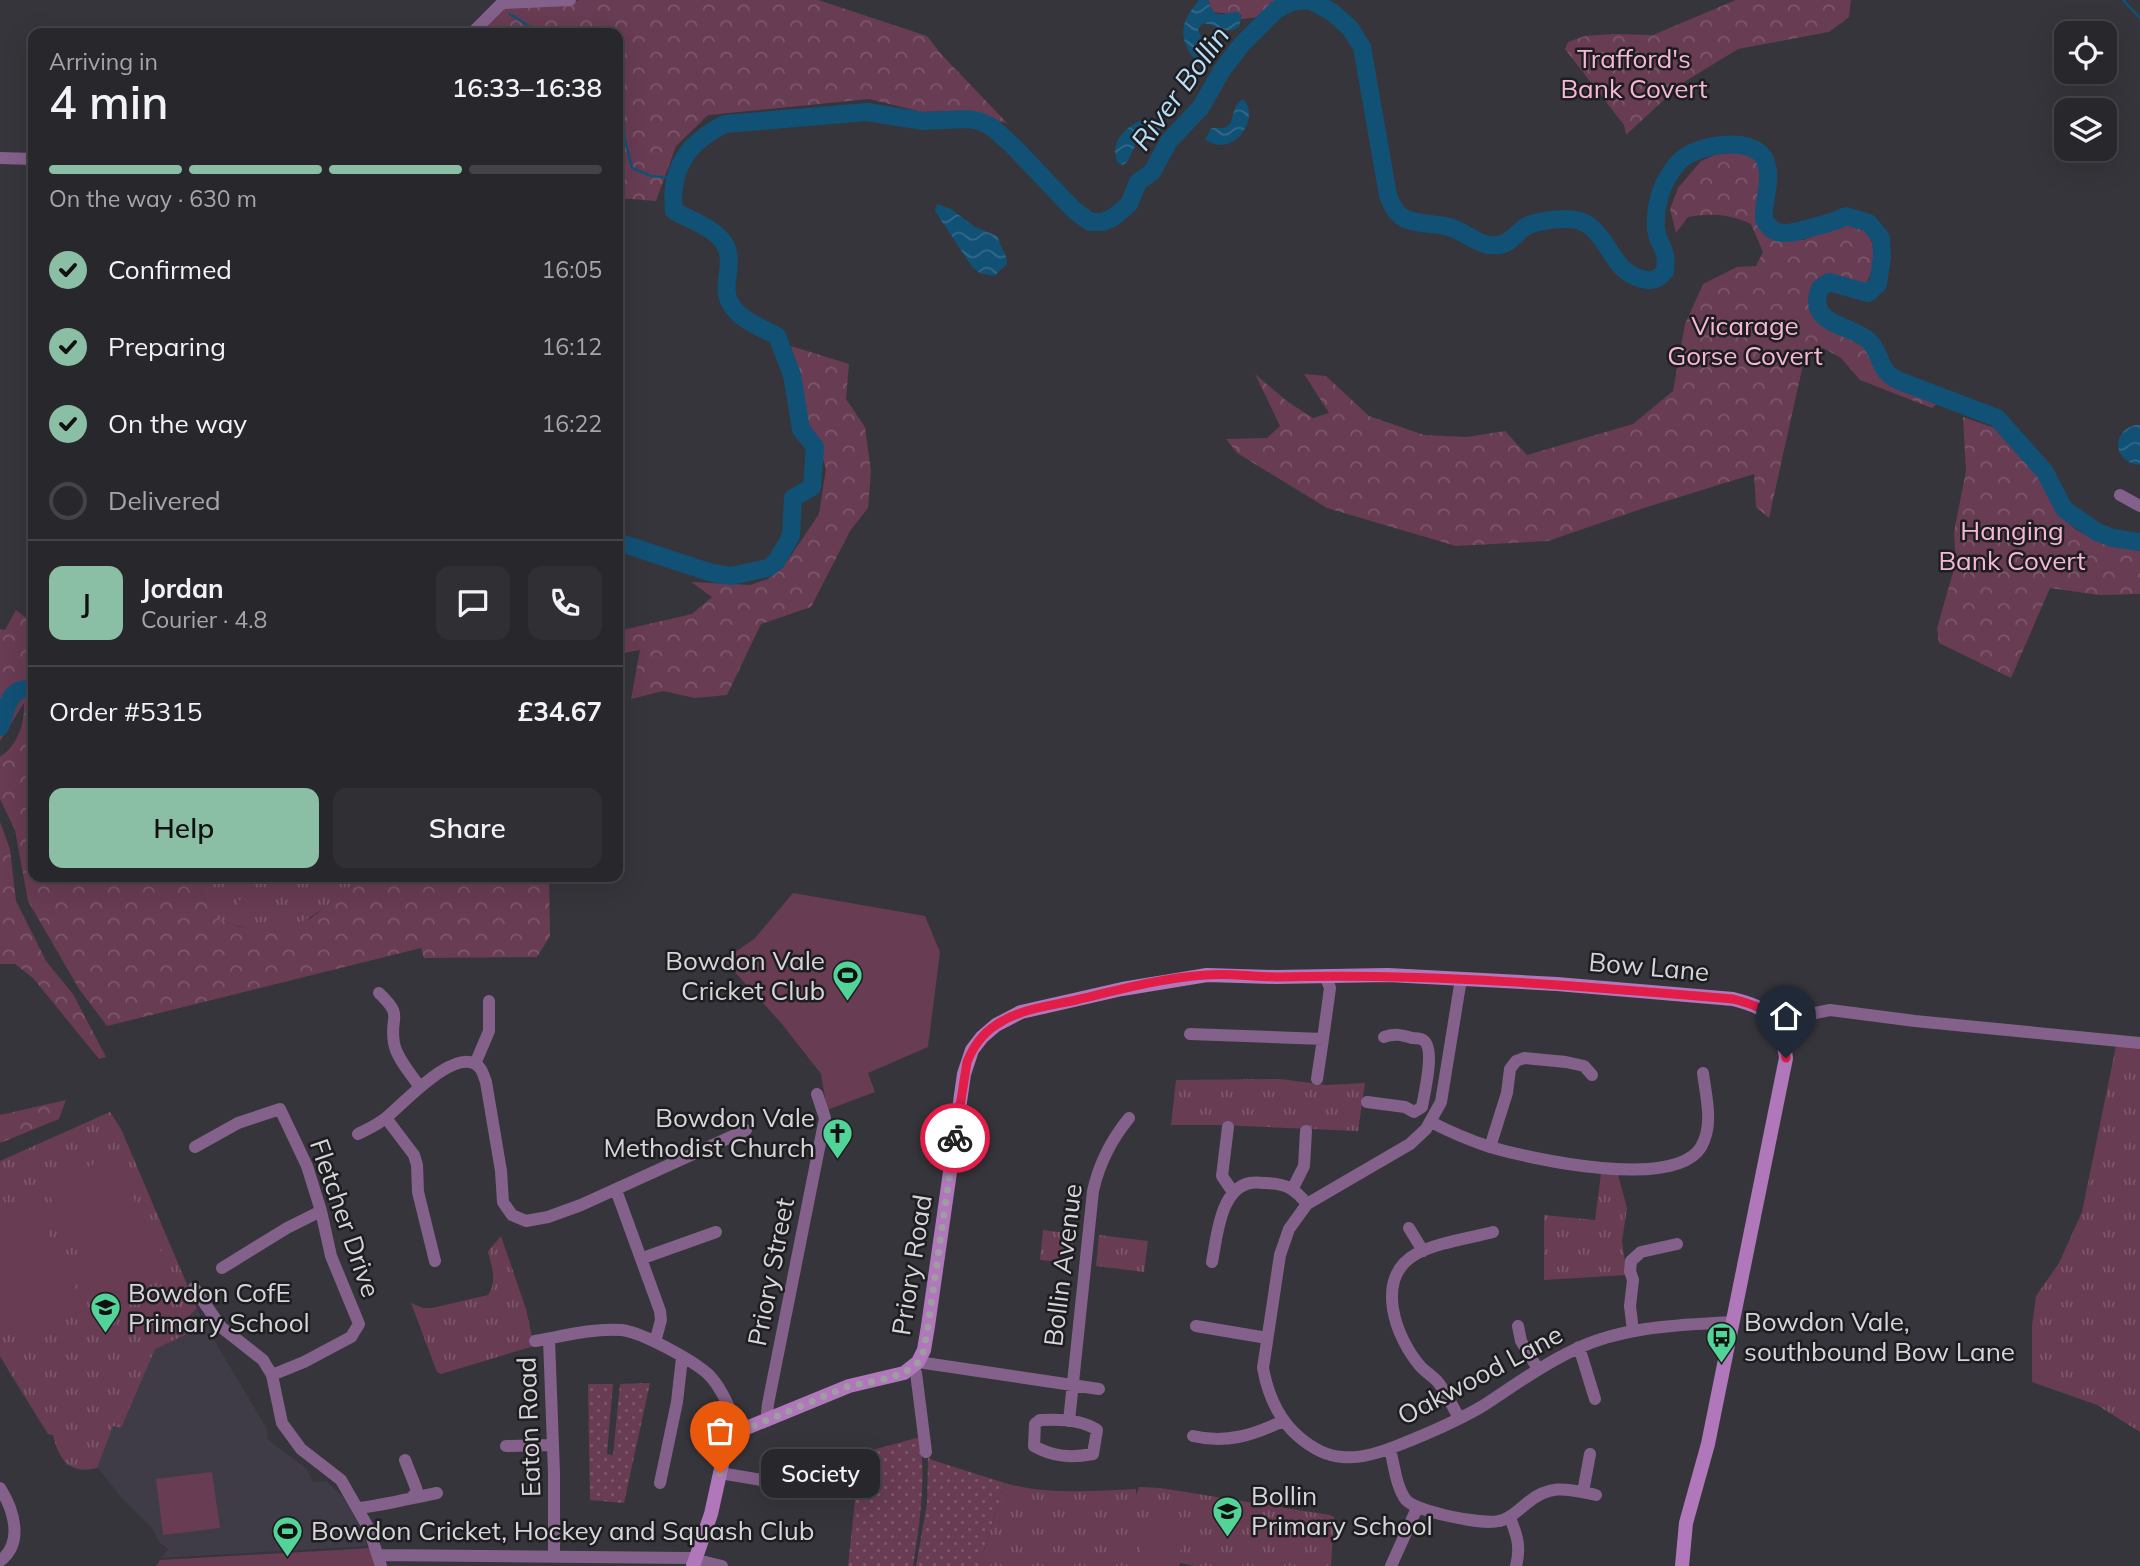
<!DOCTYPE html>
<html lang="en">
<head>
<meta charset="utf-8">
<style>
  :root { --surface:#28282c; --page:#303034; --text:#f1f3f6; --muted:#a5a6a9; --line:#444448; --accent:#8abfa5 }
  body { margin:0; font-family:Mulish,sans-serif; background:var(--page); color:var(--text); height:100vh; display:flex; flex-direction:column; font-size:26px; white-space:nowrap }
  * { box-sizing:border-box; margin:0 }
  p { font-size:23px; color:var(--muted) }
  .icon { flex:none; width:38px; height:38px; fill:none; stroke:currentColor; stroke-width:2; stroke-linecap:round; stroke-linejoin:round }
  .map { position:relative; flex:1; overflow:hidden }
  .sheet { position:absolute; left:28px; top:28px; width:595px; height:854px; display:flex; flex-direction:column; background:var(--surface); border-radius:14px; box-shadow:0 7px 28px #0002,0 0 0 2px var(--line) }
  .sheet>* { flex:none }
  .controls { position:absolute; left:2054px; top:21px; display:grid; gap:14px }
  .controls a { display:grid; place-items:center; width:63px; height:63px; border-radius:14px; background:var(--surface); box-shadow:0 7px 28px #0002,0 0 0 2px var(--line); font-size:35px }
  .pin { position:absolute; display:grid; place-items:center; width:60px; height:60px; color:#fff; margin:-72px -30px; border-radius:50% 50% 50% 0; rotate:-45deg; box-shadow:0 0 7px #0007 }
  .pin .icon { rotate:45deg }
  .courier { position:absolute; display:grid; place-items:center; width:70px; height:70px; margin:-35px; border:5px solid #e11d48; border-radius:50%; background:#fff; color:#222; box-shadow:0 2px 9px #0007 }
  .bubble { position:absolute; height:49px; border-radius:14px; background:var(--surface); box-shadow:0 7px 28px #0002,0 0 0 2px var(--line); font-size:23px; font-weight:600; line-height:49px; text-align:center }
  .summary em { font-style:normal; font-weight:600 }
  .summary div { display:flex; flex-direction:column-reverse }
  .summary { display:flex; align-items:center; justify-content:space-between; height:119px; padding:0 21px }
  h1 { font-size:46px; font-weight:600; line-height:52px }
  .bar { display:grid; grid-template-columns:repeat(4,1fr); gap:10px 7px; align-content:center; height:84px; padding:0 21px }
  .bar i { height:9px; border-radius:5px; background:var(--line) }
  .bar .active { background:var(--accent) }
  .bar p { grid-column:span 4 }
  .line { display:flex; align-items:center; gap:18px; padding:0 21px; border-top:2px solid var(--line) }
  .line div { flex:1 }
  .round { display:grid; place-items:center; flex:none; width:74px; height:74px; border-radius:14px; background:var(--page) }
  ol { padding:0 21px; list-style:none }
  li { display:flex; align-items:center; gap:21px; height:77px }
  li p { margin-inline-start:auto }
  li .icon { padding:7px; border-radius:50%; background:var(--accent); color:#111; stroke-width:4 }
  li:last-child { color:var(--muted) }
  li i { width:38px; height:38px; border:4px solid var(--line); border-radius:50% }
  .button { display:flex; gap:14px; margin-top:auto; padding:14px 21px }
  .button a { flex:1; height:80px; border-radius:14px; background:var(--accent); color:#111; font-size:28px; font-weight:600; line-height:80px; text-align:center }
  .button a+a { background:var(--page); color:var(--text) }
  .map>svg:first-child { display:block }
  .built { fill:#3f3c48 }
  .grass { fill:url(#grass-tufts) }
  .forest { fill:url(#forest-crowns) }
  .garden { fill:url(#garden-dots) }
  .pitch { fill:#683c53 }
  .water { fill:url(#water-waves) }
  .lines { fill:none; stroke-linecap:round; stroke-linejoin:round }
  .stream { stroke:#115176; stroke-width:2.5 }
  .river { stroke:#115176; stroke-width:18 }
  .street { stroke:#84618b; stroke-width:12 }
  .secondary { stroke:#b078bb; stroke-width:14 }
  .done { stroke:#9e9da2; stroke-width:7; stroke-dasharray:0 12.6 }
  .route { stroke:#e11d48; stroke-width:9 }
  .labels { text-anchor:middle; stroke-width:5; stroke-linejoin:round; paint-order:stroke }
  .park-label { font-size:26px; fill:#f6b7d6; stroke:#1e1d20 }
  .poi-label { font-size:26px; fill:#d6d5d9; stroke:#1e1d20; text-anchor:start }
  .street-label { font-size:26px; fill:#d6d5d9; stroke:#1e1d20 }
  .water-label { font-size:28px; font-style:italic; fill:#b8defa; stroke:#1e1d20 }
</style>
</head>
<body>
<div class="map">
<svg width="2140" height="1566" viewBox="0 0 2140 1566">
  <defs>
    <pattern id="grass-tufts" width="24" height="20" patternUnits="userSpaceOnUse" patternTransform="scale(1.75)"><rect width="24" height="20" fill="#683c53"/><path d="M3 7l-1-3M5 7V3M7 7l1-3M15 17l-1-3M17 17v-4M19 17l1-3" fill="none" stroke="#7d576b"/></pattern>
    <pattern id="forest-crowns" width="20" height="18" patternUnits="userSpaceOnUse" patternTransform="scale(1.75)"><rect width="20" height="18" fill="#683c53"/><path d="M2 6a3 3 0 1 1 6 0M12 15a3 3 0 1 1 6 0" fill="none" stroke="#7d576b"/></pattern>
    <pattern id="garden-dots" width="8" height="8" patternUnits="userSpaceOnUse" patternTransform="scale(1.75)"><rect width="8" height="8" fill="#683c53"/><path d="M2 2h.1M6 6h.1" fill="none" stroke="#7d576b" stroke-width="1.8" stroke-linecap="round"/></pattern>
    <pattern id="water-waves" width="16" height="10" patternUnits="userSpaceOnUse" patternTransform="scale(1.75)"><rect width="16" height="10" fill="#115176"/><path d="M0 5q4-4 8 0t8 0" fill="none" stroke="#336989"/></pattern>
  </defs>
  <rect width="100%" height="100%" fill="#36353b"/>
  <!-- built -->
  <path class="built" d="M110,1112L121,1129L202,1320L267,1429L268,1440L307,1469L313,1482L326,1481L343,1497L358,1522L367,1546L161,1558L168,1549L159,1542L152,1528L121,1497L98,1468L84,1469L66,1465L57,1449L53,1435L48,1434L13,1379L0,1356V1161Z"/>
  <!-- grass -->
  <path class="grass" d="M198,877H364C339,895 306,928 274,931C256,934 233,924 215,918L198,887Z
    M2116,1046L2140,1048V1432L2097,1405L2032,1382V1326L2036,1296L2059,1263L2082,1212Z
    M1280,1079L1327,1085L1365,1083L1358,1131L1218,1125H1171L1176,1080Z
    M110,1112L121,1129L197,1308L188,1317L185,1335L155,1349L121,1428L113,1426L97,1468C70,1475 59,1460 53,1435L48,1434L0,1356V1161Z
    M1601,1173L1618,1175L1627,1208L1622,1241L1627,1275L1544,1280V1215L1595,1220Z
    M1043,1230L1074,1234L1071,1263L1040,1260Z
    M1099,1235L1148,1241L1144,1272L1096,1266Z
    M501,1236L526,1309L534,1346L441,1374L437,1372L411,1303L423,1308H432L488,1295C498,1282 491,1265 488,1251Z
    M1005,1483C1048,1495 1092,1491 1136,1489V1495L1139,1487L1160,1488L1330,1515L1334,1517L1331,1566H1194L1180,1563L1179,1566H979Z"/>
  <!-- forest -->
  <path class="forest" d="M579,0H818L927,36L941,54L1007,123L949,111L922,112L869,99L708,115L676,146L656,201L618,198V33H476L503,6L566,5Z
    M1208,0H1284L1260,17L1241,19V15L1213,12Z
    M1736,0H1851L1849,17L1829,32L1738,49L1681,84L1626,135L1624,125L1565,49L1568,42L1585,36L1614,34L1653,35Z
    M1738,153L1760,158C1771,186 1751,209 1770,235L1804,240L1846,221L1865,226C1876,250 1879,262 1865,285H1816L1810,299L1819,321L1845,335L1860,339L1873,364L1885,378L1939,402L1932,408L1860,380L1841,358L1823,348L1804,360L1769,518L1756,507L1754,474L1644,508L1548,541L1456,546L1327,508L1237,453L1226,439L1267,438L1280,426L1255,374L1288,402L1313,418L1329,413L1304,374L1326,376L1369,416L1424,435L1466,437L1505,431L1527,455L1633,424L1673,391L1685,324L1703,284L1737,267L1756,266L1763,252L1751,224C1729,214 1712,213 1688,217L1676,233L1670,209L1678,188L1701,161L1717,154Z
    M791,346L849,364L846,399L865,427L871,472L868,508L850,531L811,607L761,624L727,695L695,698L663,691L631,699L640,650L618,654V631L692,614L712,597L691,582L750,585L768,579L788,560L819,514L826,469L818,443L804,426V399Z
    M1963,417L1995,428L2038,474L2056,510L2075,529L2097,541L2124,548H2140V594L2099,595L2050,588L2011,678L1939,643L1937,628L1956,562L1954,532L1966,471Z
    M16,610L33,623V877H198V887L206,902L220,905L216,918L240,927L274,931L311,918L364,877H549L550,936L537,957L424,958L421,948L107,1026L79,989L28,901L15,830L0,799V757C18,746 25,722 24,703L0,741V629L5,630Z
    M0,822L10,849L16,901L46,961L73,994L106,1057L99,1059L33,978L15,964H0Z
    M66,1100L59,1119L0,1143V1115Z"/>
  <!-- garden -->
  <path class="garden" d="M650,1383L624,1503L590,1500L588,1384H613L607,1454L613,1455L620,1384Z
    M920,1437C926,1482 920,1521 913,1566H848L859,1463L858,1454Z
    M928,1456L932,1460L1005,1483L979,1566H916L927,1503Z"/>
  <!-- pitch -->
  <path class="pitch" d="M793,893L925,916L940,952L928,1047L868,1073L875,1092L827,1110L821,1074L782,1024L724,960L755,938Z
    M237,900H274V917L237,916Z
    M112,1155L169,1268L102,1301L46,1188Z
    M29,1196L86,1309L19,1342L0,1304V1211Z
    M212,1472L220,1528L163,1535L156,1479Z
    M1151,1510L1189,1520L1176,1566H1136Z
    M371,1548L375,1566H156L160,1560Z"/>
  <!-- water -->
  <path class="water" d="M1199,0H1208C1215,22 1221,12 1239,12L1241,19L1239,27C1223,37 1217,22 1202,24L1198,29L1207,51L1206,59L1202,62C1195,60 1193,58 1189,51C1177,31 1185,17 1199,0Z
    M1244,100C1259,115 1238,159 1205,140L1211,128H1224L1230,124L1236,105L1241,100Z
    M1150,118L1160,123L1162,127L1160,130L1141,132L1128,161L1123,165L1118,163C1107,141 1130,122 1150,118Z
    M937,204L951,209L975,227L997,236L1007,259V264L994,276L980,273L973,268L935,211Z
    M2135,425H2140V464L2138,465C2113,461 2111,432 2135,425Z"/>
  <g class="lines">
    <!-- stream -->
    <path class="stream" d="M2123,0L2140,18
      M510,14L539,33
      M618,88L622,93L625,140L632,168L651,176L674,178"/>
    <!-- river -->
    <path class="river" d="M618,542L712,573L731,576L768,568L776,562L791,536L793,498L812,487L815,447L801,429L792,375L777,336C762,328 741,320 732,306C718,288 737,263 724,243C714,228 689,219 674,211C669,169 688,142 725,124L867,112L923,121L968,119L979,121L992,127L1014,147L1074,210L1090,222H1103L1114,217L1129,204L1138,182L1152,172L1169,141L1201,107L1222,70L1242,44L1276,10L1291,2L1307,0L1313,2L1332,12L1350,28L1362,47L1388,195C1391,203 1394,211 1402,217C1415,225 1435,223 1449,227C1467,232 1479,248 1499,245C1513,243 1517,230 1529,225C1540,221 1555,219 1566,219C1575,219 1584,221 1591,227C1611,244 1614,272 1642,279C1652,282 1659,279 1665,271C1668,248 1659,247 1656,230C1655,219 1657,202 1661,192C1664,182 1673,167 1681,160C1698,144 1754,135 1765,160C1773,178 1763,200 1764,219C1774,241 1796,232 1814,227C1825,224 1835,222 1846,216L1869,223L1881,238L1882,257L1878,284L1868,293L1829,282L1820,288C1805,326 1852,324 1869,341C1883,355 1876,368 1897,380L1997,418L2045,472L2064,509L2097,532L2113,538L2140,542
      M0,727C7,708 8,686 33,689"/>
    <!-- street -->
    <path class="street" d="M472,33L502,3L570,0
      M0,158L33,159
      M2120,495L2140,506
      M1461,979L1441,1102L1426,1129L1410,1144L1307,1204L1289,1229L1280,1255L1263,1368C1268,1396 1278,1419 1299,1437C1312,1448 1325,1456 1342,1457C1360,1459 1382,1452 1399,1445C1427,1434 1455,1422 1481,1407C1512,1387 1542,1365 1576,1349C1624,1326 1681,1325 1733,1322
      M379,993C405,1018 389,1015 394,1043C396,1057 411,1074 419,1086
      M1780,1025L1801,1016L1830,1010L1915,1021L2140,1043
      M1190,1034L1323,1039L1330,988L1325,975
      M475,1064L489,1031V1001
      M1317,1079L1323,1039
      M1367,1102L1405,1107L1414,1112L1422,1107C1424,1094 1436,1048 1423,1040C1420,1038 1416,1038 1412,1038C1402,1035 1394,1033 1384,1037
      M386,1118L414,1155L417,1165L418,1192L435,1261
      M1431,1122C1450,1132 1469,1140 1490,1147C1532,1159 1674,1191 1701,1147C1714,1125 1706,1097 1703,1073
      M1228,1127L1222,1176L1233,1192
      M358,1134C368,1129 379,1124 387,1117C403,1104 457,1044 479,1067C483,1071 484,1077 486,1082L501,1171L503,1202L512,1215L526,1221L548,1217L581,1205L746,1130
      M195,1147L238,1123L280,1109L307,1166L321,1211L331,1256L359,1324L351,1337L304,1362L272,1375
      M1490,1147L1507,1093L1510,1069L1516,1061L1524,1058L1566,1062L1584,1066L1592,1075
      M1293,1188L1304,1166L1306,1131
      M616,1190L660,1311L661,1320L655,1342
      M1409,1228L1423,1251
      M643,1258L716,1232
      M1212,1262C1217,1237 1220,1189 1250,1183C1255,1182 1261,1183 1266,1183C1287,1184 1294,1188 1307,1204
      M222,1268L287,1228L321,1211
      M194,1288L221,1327L263,1360L272,1375L282,1423L301,1449L341,1480L369,1529L381,1566
      M1196,1326L1267,1338
      M1518,1326L1521,1341L1538,1369
      M1633,1331L1630,1306L1633,1280L1630,1271L1631,1261L1641,1252L1677,1244
      M549,1339L554,1473V1556
      M535,1341C563,1336 593,1328 621,1330C642,1332 692,1360 708,1374C723,1389 731,1412 739,1431
      M1579,1347L1595,1399
      M918,1362L1099,1389
      M912,1368L916,1373L926,1452
      M769,1418L767,1413L768,1404L825,1118L817,1094
      M1459,1418C1452,1406 1446,1391 1437,1381C1432,1376 1426,1372 1421,1367C1396,1339 1373,1278 1416,1254C1436,1243 1470,1238 1493,1232
      M1040,1420C1058,1419 1083,1420 1097,1430L1093,1454C1071,1458 1053,1457 1034,1446L1035,1424Z
      M1069,1421L1093,1191C1099,1164 1111,1140 1129,1118
      M1193,1436C1226,1444 1253,1435 1283,1421
      M506,1446L552,1445
      M1390,1449C1394,1464 1396,1487 1406,1500C1417,1512 1483,1525 1499,1521C1510,1519 1517,1511 1526,1504C1550,1483 1568,1489 1596,1495
      M405,1460L416,1488L417,1492L411,1498
      M720,1473L809,1488L823,1485
      M660,1483L677,1402L682,1358
      M0,1488C14,1510 24,1543 0,1561
      M1583,1492L1590,1454
      M359,1508C386,1505 411,1498 437,1493
      M1510,1518C1517,1535 1521,1547 1516,1566
      M378,1555L689,1558L722,1566
      M1391,1566L1417,1508"/>
    <!-- secondary -->
    <path class="secondary" d="M693,1566L711,1514L726,1446L739,1431L849,1386L904,1373L918,1362L924,1350L928,1326L964,1074L972,1050L982,1037L996,1025L1021,1012L1122,989L1207,975L1276,977L1388,975L1557,984L1733,999C1772,1009 1781,1018 1786,1058L1708,1444L1686,1523L1682,1566"/>
  </g>
  <g class="lines">
    <!-- done -->
    <path class="done" d="M720,1473L726,1446L739,1432L849,1386L881,1380L904,1373L919,1362L924,1350L928,1326L955,1138"/>
    <!-- route -->
    <path class="route" d="M955,1138L967,1062C973,1047 982,1034 996,1025C1019,1009 1049,1006 1076,1000C1118,990 1162,978 1206,975C1230,973 1255,977 1280,977C1431,973 1582,986 1733,999C1774,1010 1780,1017 1786,1058"/>
  </g>
  <!-- icons -->
  <defs>
    <symbol id="stadium-pin" viewBox="-11 -11 22 30"><path d="M0 17L-7.5 6A9.5 9.5 0 1 1 7.5 6Z" fill="#52d397" stroke="#1e1d20"/><path d="M0-5a6.5 5 0 1 0 0 10a6.5 5 0 1 0 0-10ZM-3.5-1.8h7v3.6h-7Z" fill="#111"/></symbol>
    <symbol id="church-pin" viewBox="-11 -11 22 30"><path d="M0 17L-7.5 6A9.5 9.5 0 1 1 7.5 6Z" fill="#52d397" stroke="#1e1d20"/><path d="M-1.2-6h2.4v3.5h3.3v2.4h-3.3V6h-2.4V-.1h-3.3v-2.4h3.3Z" fill="#111"/></symbol>
    <symbol id="school-pin" viewBox="-11 -11 22 30"><path d="M0 17L-7.5 6A9.5 9.5 0 1 1 7.5 6Z" fill="#52d397" stroke="#1e1d20"/><path d="M0-5L7-2L0 1L-7-2ZM-4 1L0 2.5L4 1V4Q0 6-4 4Z" fill="#111"/></symbol>
    <symbol id="bus-pin" viewBox="-11 -11 22 30"><path d="M0 17L-7.5 6A9.5 9.5 0 1 1 7.5 6Z" fill="#52d397" stroke="#1e1d20"/><path d="M-5-6H5V4H4V6H2V4H-2V6H-4V4H-5ZM-3.5-4V0h7V-4ZM-3.5 1.2v1.5H-2V1.2ZM2 1.2v1.5H3.5V1.2Z" fill="#111"/></symbol>
  </defs>
  <g fill-rule="evenodd">
    <use href="#stadium-pin" x="830" y="958" width="35" height="47"/>
    <use href="#church-pin" x="820" y="1116" width="35" height="47"/>
    <use href="#school-pin" x="88" y="1290" width="35" height="47"/>
    <use href="#bus-pin" x="1704" y="1320" width="35" height="47"/>
    <use href="#school-pin" x="1210" y="1494" width="35" height="47"/>
    <use href="#stadium-pin" x="270" y="1514" width="35" height="47"/>
  </g>
  <g class="labels">
    <!-- park labels -->
    <g class="park-label">
      <text x="1634" y="68">Trafford's<tspan x="1634" dy="30">Bank Covert</tspan></text>
      <text x="1745" y="335">Vicarage<tspan x="1745" dy="30">Gorse Covert</tspan></text>
      <text x="2012" y="540">Hanging<tspan x="2012" dy="30">Bank Covert</tspan></text>
    </g>
    <!-- poi labels -->
    <g class="poi-label">
      <text x="825" y="970" text-anchor="end">Bowdon Vale<tspan x="825" dy="30">Cricket Club</tspan></text>
      <text x="815" y="1127" text-anchor="end">Bowdon Vale<tspan x="815" dy="30">Methodist Church</tspan></text>
      <text x="128" y="1302">Bowdon CofE<tspan x="128" dy="30">Primary School</tspan></text>
      <text x="1744" y="1331">Bowdon Vale,<tspan x="1744" dy="30">southbound Bow Lane</tspan></text>
      <text x="1251" y="1505">Bollin<tspan x="1251" dy="30">Primary School</tspan></text>
      <text x="311" y="1540">Bowdon Cricket, Hockey and Squash Club</text>
    </g>
    <!-- street labels -->
    <g class="street-label">
      <text transform="translate(1649 967) rotate(5)" y="9">Bow Lane</text>
      <text transform="translate(345 1218) rotate(71)" y="9">Fletcher Drive</text>
      <text transform="translate(912 1265) rotate(-81)" y="9">Priory Road</text>
      <text transform="translate(1063 1265) rotate(-83)" y="9">Bollin Avenue</text>
      <text transform="translate(771 1272) rotate(-79)" y="9">Priory Street</text>
      <text transform="translate(1480 1375) rotate(-28)" y="9">Oakwood Lane</text>
      <text transform="translate(529 1427) rotate(-92)" y="9">Eaton Road</text>
    </g>
    <!-- water labels -->
    <g class="water-label">
      <text transform="translate(1180 88) rotate(-54)" y="10">River Bollin</text>
    </g>
  </g>
</svg>
<div class="controls">
<a><svg class="icon" aria-label="locate" viewBox="0 0 24 24"><circle cx="12" cy="12" r="6"/><path d="M12 2v4M12 18v4M2 12h4M18 12h4"/></svg></a>
<a><svg class="icon" aria-label="layers" viewBox="0 0 24 24"><path d="M12 4l9 5-9 5-9-5zM3 14l9 5 9-5"/></svg></a>
</div>
<div class="pin" style="left:720px;top:1473px;background:#ea580c"><svg class="icon" aria-label="bag" viewBox="0 0 24 24"><path d="M5 8h14l-1 12H6zM9 8a3 3 0 0 1 6 0"/></svg></div>
<div class="pin" style="left:1786px;top:1058px;background:#1f2937"><svg class="icon" aria-label="home" viewBox="0 0 24 24"><path d="M3 11l9-7 9 7M6 9v11h12V9"/></svg></div>
<div class="courier" style="left:955px;top:1138px"><svg class="icon" aria-label="bike" viewBox="0 0 24 24"><circle cx="6" cy="16" r="4"/><circle cx="18" cy="16" r="4"/><path d="M6 16l4-8h5l3 8M10 8l3 8H6M13 5h3"/></svg></div>
<div class="bubble" style="left:761px;top:1449px;width:119px">Society</div>
<section class="sheet">
<div class="summary"><div><h1>4 min</h1><p>Arriving in</p></div><em>16:33–16:38</em></div>
<div class="bar"><i class="active"></i><i class="active"></i><i class="active"></i><i></i><p>On the way · 630 m</p></div>
<ol>
<li><svg class="icon" aria-label="check" viewBox="0 0 24 24"><path d="M5 12l5 5 9-10"/></svg>Confirmed<p>16:05</p></li>
<li><svg class="icon" aria-label="check" viewBox="0 0 24 24"><path d="M5 12l5 5 9-10"/></svg>Preparing<p>16:12</p></li>
<li><svg class="icon" aria-label="check" viewBox="0 0 24 24"><path d="M5 12l5 5 9-10"/></svg>On the way<p>16:22</p></li>
<li><i></i>Delivered</li>
</ol>
<div class="line" style="height:126px"><b class="round" style="background:var(--accent);color:#111">J</b><div><b>Jordan</b><p>Courier · 4.8</p></div><a class="round"><svg class="icon" aria-label="chat" viewBox="0 0 24 24"><path d="M4 5h16v11H9l-5 4z"/></svg></a><a class="round"><svg class="icon" aria-label="phone" viewBox="0 0 24 24"><path d="M5 4h4l2 5-3 2q2 4 5 5l2-3 5 2v4C11 20 4 13 5 4z"/></svg></a></div>
<div class="line" style="height:91px"><div>Order #5315</div><b>£34.67</b></div>
<div class="button"><a>Help</a><a>Share</a></div>
</section>
</div>
</body>
</html>
